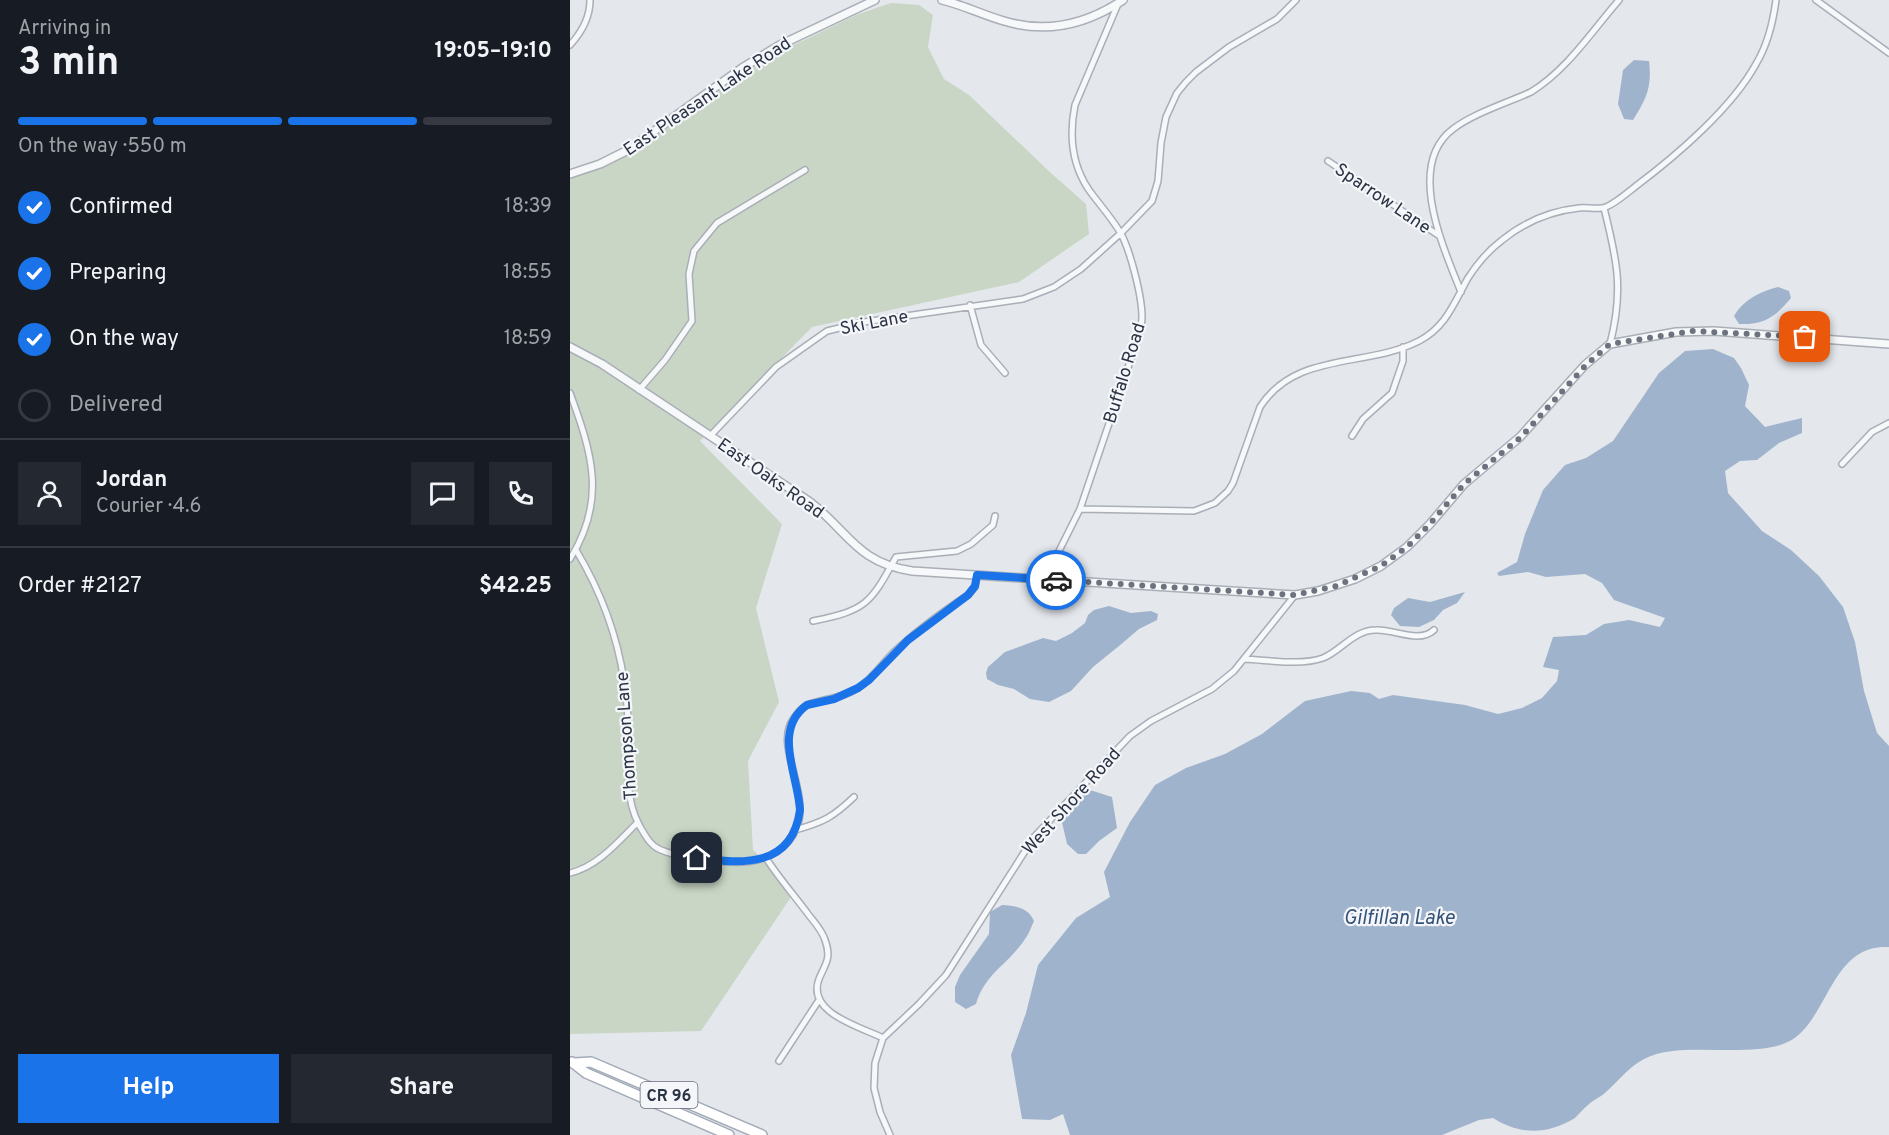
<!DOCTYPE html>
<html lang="en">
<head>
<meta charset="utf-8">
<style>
  :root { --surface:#171b24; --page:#242831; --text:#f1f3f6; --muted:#9ea1a6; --line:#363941; --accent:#1a73e8 }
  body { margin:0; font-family:Overpass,sans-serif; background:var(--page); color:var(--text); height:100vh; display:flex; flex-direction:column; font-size:22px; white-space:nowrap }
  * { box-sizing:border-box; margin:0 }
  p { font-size:20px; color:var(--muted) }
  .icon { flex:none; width:33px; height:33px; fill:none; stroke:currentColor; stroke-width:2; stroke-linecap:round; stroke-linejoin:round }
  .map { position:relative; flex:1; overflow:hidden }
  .details { display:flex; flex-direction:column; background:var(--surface); width:570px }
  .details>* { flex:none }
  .pin { position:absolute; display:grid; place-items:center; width:51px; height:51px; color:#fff; margin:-26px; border-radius:12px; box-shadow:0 3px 9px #0006 }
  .courier { position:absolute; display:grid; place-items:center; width:60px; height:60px; margin:-30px; border:4px solid #1a73e8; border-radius:50%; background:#fff; color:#222; box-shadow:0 2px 8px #0007 }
  .headline em { font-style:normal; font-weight:700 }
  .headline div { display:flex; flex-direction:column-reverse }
  .headline { display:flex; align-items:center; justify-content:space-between; height:102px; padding:0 18px }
  h1 { font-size:39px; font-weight:700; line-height:45px }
  .bar { display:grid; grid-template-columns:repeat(4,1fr); gap:9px 6px; align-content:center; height:72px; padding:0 18px }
  .bar i { height:8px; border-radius:4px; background:var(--line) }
  .bar .on { background:var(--accent) }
  .bar p { grid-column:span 4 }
  .line { display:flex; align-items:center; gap:15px; padding:0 18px; border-top:2px solid var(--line) }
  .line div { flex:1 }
  .round { display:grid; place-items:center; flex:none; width:63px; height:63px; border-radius:0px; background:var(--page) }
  ol { padding:0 18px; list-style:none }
  li { display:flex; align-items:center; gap:18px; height:66px }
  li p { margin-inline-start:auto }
  li .icon { padding:6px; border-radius:50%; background:var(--accent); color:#fff; stroke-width:4 }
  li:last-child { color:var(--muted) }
  li i { width:33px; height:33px; border:3px solid var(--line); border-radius:50% }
  .primary-button { display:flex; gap:12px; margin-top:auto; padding:12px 18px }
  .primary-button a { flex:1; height:69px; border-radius:0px; background:var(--accent); color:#fff; font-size:24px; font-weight:700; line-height:69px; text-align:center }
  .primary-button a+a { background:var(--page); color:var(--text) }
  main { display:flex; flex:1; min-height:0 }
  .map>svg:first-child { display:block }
  .green { fill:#c9d6c5 }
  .water { fill:#9fb4cc }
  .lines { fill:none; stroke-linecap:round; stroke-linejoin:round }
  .minor-casing { stroke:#a9aeb7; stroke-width:8 }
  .tertiary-casing { stroke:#a9aeb7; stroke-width:10 }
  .primary-casing { stroke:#a3abb8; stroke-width:12 }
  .minor { stroke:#f7f8fa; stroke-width:5 }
  .tertiary { stroke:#f7f8fa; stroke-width:7 }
  .primary { stroke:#fff; stroke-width:9 }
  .done { stroke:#6c737f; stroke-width:6; stroke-dasharray:0 10.8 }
  .route { stroke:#1a73e8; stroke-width:8 }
  .labels { text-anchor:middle; stroke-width:4.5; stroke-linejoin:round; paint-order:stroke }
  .shield { fill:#f4f6f9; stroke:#676e7b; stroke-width:1.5 }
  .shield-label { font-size:16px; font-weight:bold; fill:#2b3445 }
  .street-label { font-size:18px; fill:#2b3445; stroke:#f4f6f9 }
  .water-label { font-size:20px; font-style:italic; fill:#34527a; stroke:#f4f6f9 }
</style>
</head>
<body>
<main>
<section class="details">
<div class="headline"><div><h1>3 min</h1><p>Arriving in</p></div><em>19:05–19:10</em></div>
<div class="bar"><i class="on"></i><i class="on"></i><i class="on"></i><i></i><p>On the way · 550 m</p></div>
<ol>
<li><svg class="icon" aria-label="check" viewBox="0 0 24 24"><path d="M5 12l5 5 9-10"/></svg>Confirmed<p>18:39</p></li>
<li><svg class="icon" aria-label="check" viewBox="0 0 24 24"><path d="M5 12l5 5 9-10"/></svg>Preparing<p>18:55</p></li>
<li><svg class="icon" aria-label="check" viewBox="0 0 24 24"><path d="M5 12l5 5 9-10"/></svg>On the way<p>18:59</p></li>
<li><i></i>Delivered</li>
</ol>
<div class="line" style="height:108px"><a class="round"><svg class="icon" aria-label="person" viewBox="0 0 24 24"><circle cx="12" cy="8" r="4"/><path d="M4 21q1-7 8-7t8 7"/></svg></a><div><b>Jordan</b><p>Courier · 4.6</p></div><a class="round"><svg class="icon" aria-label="chat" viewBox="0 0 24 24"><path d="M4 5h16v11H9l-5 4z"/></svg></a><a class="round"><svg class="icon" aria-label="phone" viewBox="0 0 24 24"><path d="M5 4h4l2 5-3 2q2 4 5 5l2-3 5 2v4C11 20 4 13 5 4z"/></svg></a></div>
<div class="line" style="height:78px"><div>Order #2127</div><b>$42.25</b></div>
<div class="primary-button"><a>Help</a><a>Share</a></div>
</section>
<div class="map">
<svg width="1319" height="1135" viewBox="0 0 1319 1135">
  <rect width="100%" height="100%" fill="#e4e7ec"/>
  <!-- green -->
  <path class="green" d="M321,3L349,5L363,15L358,47L374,79L399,95L482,174L516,204L519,234L449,282L242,327L130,441L212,524L186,608L209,702L178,761L183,850L210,877L221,897L131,1031L0,1034V176L77,140L191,61L286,15Z"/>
  <!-- water -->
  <path class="water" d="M1064,60L1079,61C1082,87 1077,98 1063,120L1054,119L1048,104L1053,70Z
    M1208,287L1219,291L1221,298C1205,317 1194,325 1169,324L1164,316C1173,300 1191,291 1208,287Z
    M1143,349L1164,358L1171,368L1179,385L1175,406L1195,427L1232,418V433L1209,443L1187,460L1170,461L1155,471L1158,493L1192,531L1221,550L1249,576L1273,607L1285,642L1294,691L1307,733L1319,746V947C1264,944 1260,1010 1226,1037C1193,1063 1111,1038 1074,1059C1059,1067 1049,1080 1036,1092C1031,1097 1023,1100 1018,1105C1013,1109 1009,1114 1005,1118C977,1135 950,1135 923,1118L909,1120L872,1135H500L493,1114L480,1120L452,1119L441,1055L456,1013L468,965L506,918L540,897L534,872L560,822L585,785L616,768L655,754L692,734L735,701L781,691L800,693L809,699L823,695L895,705L928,714L952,708L972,698L987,681L989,670L973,667L983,637L1016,635L1034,624L1059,620L1090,627L1095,618L1044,600L1032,583L1015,574L976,577L958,572L929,576L927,573L947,562L955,534L973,490L995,465L1016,458L1043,441L1089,373L1115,351Z
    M895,592L887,603L873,610L864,620L849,627L830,626L821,615L824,608L838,598L860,602Z
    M539,606L561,613L581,611L588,614L587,620L569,629L549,646L523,667L501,691L479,702L460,699L444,689L428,685L417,679L416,673L418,667L435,652L473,638L486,641L502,633L515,623L518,615L524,610Z
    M520,790L542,797L547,828L529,841L516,854H508L497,844L491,818L505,800Z
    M432,905C446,906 458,907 464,921C461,927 459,934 455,939C439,964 415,973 406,1004L396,1009L385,1002V987L390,975L419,934L420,912Z"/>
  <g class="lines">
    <defs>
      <path id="minor" d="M1246,0L1319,53
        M0,45C12,32 20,18 20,0
        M758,161L868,235
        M1034,208C1047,260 1054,290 1040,344
        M891,292C874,249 835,165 883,129C904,113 937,103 961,92C997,70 1022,31 1049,0
        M400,305L411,345L435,373
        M69,390L95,360L122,321L119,274L124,251L147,223L235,170
        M0,393C22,453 37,500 0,559
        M141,435L206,367L257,331L294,322L453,299L484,287L511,269L551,233L582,201L588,181L591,143L596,117L607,93L616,82L626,72L659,47L707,19L726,0
        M782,436L793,419L822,393L833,361V347
        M1272,464L1302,432L1319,423
        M510,509L624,511L645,503L658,491L663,483L690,407C726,351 796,368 849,341C876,327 884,303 898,278C907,264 918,251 931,241C953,223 980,211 1009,208C1017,207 1029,210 1036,207C1046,203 1057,193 1066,186C1106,156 1162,108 1186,64C1198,44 1203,23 1206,0
        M6,550C30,590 47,634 54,681C57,698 58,717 59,735C59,772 53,803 75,835C78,840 82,845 87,848C99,855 118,857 131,859C159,863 190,867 213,847C257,808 199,750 224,718C227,714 232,707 237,705C253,698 269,700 288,688C302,679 311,665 323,653C346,631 372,612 398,595L405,587L407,575
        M475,579L510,509L569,335C570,329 572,323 572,317C572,296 560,249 550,232C541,217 529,204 519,190C502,165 499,135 505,105L548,4
        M243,621C297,610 300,604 326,557L387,551L401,544L423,525L425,516
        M674,659C699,660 730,666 753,658C772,650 784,630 806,630C824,629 849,644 864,630
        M225,830C254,822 263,817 284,797
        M196,858C208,877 224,895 238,914C244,922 252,930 255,940C262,959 255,964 249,979C236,1013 291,1027 313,1038
        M0,873C27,867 48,842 67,823
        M209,1061L249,1000
        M320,1135L310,1112L304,1088L305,1063L313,1038L349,1004L376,975L464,837L560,736L581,721L642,689L664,671L725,595"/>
      <path id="tertiary" d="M372,0C393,5 413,15 434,21C477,34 517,24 553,0
        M0,174L30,164L58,150L172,68L208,46L305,0
        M0,347L32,364L240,502C279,532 287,563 342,571L725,595L748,591L785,579L811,566L837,547L860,524L894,484L950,437L1015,365L1040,344L1106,332L1144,331L1319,344"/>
      <path id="primary" d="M2,1062L16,1073L159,1135
        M5,1063L21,1062L192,1135"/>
    </defs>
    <!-- minor casing -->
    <use href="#minor" class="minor-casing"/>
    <!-- tertiary casing -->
    <use href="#tertiary" class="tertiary-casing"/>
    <!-- primary casing -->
    <use href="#primary" class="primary-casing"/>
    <!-- minor -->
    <use href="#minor" class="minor"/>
    <!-- tertiary -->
    <use href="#tertiary" class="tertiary"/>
    <!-- primary -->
    <use href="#primary" class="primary"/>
  </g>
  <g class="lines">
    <!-- done -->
    <path class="done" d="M486,580L725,595L766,586L811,566L837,547L860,524L894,484L951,437L1016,365L1040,344L1123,331L1235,337"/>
    <!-- route -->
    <path class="route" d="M127,858C173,864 222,868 230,810C228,775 202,730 237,705L264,699L288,688L299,680L338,640L398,595L405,586L407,575L486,580"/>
  </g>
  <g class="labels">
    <!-- shield labels -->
    <rect class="shield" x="70.5" y="1082" width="57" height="26" rx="4.5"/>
    <g class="shield-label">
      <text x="99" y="1101">CR 96</text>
    </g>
    <!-- street labels -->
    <g class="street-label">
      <text transform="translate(137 96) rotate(-34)" y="6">East Pleasant Lake Road</text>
      <text transform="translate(813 198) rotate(34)" y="6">Sparrow Lane</text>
      <text transform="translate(304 322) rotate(-11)" y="6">Ski Lane</text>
      <text transform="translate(554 373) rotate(-73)" y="6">Buffalo Road</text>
      <text transform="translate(201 478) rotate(35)" y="6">East Oaks Road</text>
      <text transform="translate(56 736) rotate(-94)" y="6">Thompson Lane</text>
      <text transform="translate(501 801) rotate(-48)" y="6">West Shore Road</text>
    </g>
    <!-- water labels -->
    <g class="water-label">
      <text x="829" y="924">Gilfillan Lake</text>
    </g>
  </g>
</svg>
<div class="pin" style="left:1235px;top:337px;background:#ea580c"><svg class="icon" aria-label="bag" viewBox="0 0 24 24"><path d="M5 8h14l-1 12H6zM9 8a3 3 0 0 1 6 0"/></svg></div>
<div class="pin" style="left:127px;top:858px;background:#1f2937"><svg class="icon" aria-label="home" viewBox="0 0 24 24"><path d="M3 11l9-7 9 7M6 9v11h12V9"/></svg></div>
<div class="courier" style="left:486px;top:580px"><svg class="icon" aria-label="car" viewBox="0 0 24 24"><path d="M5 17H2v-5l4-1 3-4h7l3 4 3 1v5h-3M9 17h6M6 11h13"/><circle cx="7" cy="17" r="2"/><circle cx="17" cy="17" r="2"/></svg></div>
</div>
</main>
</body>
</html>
